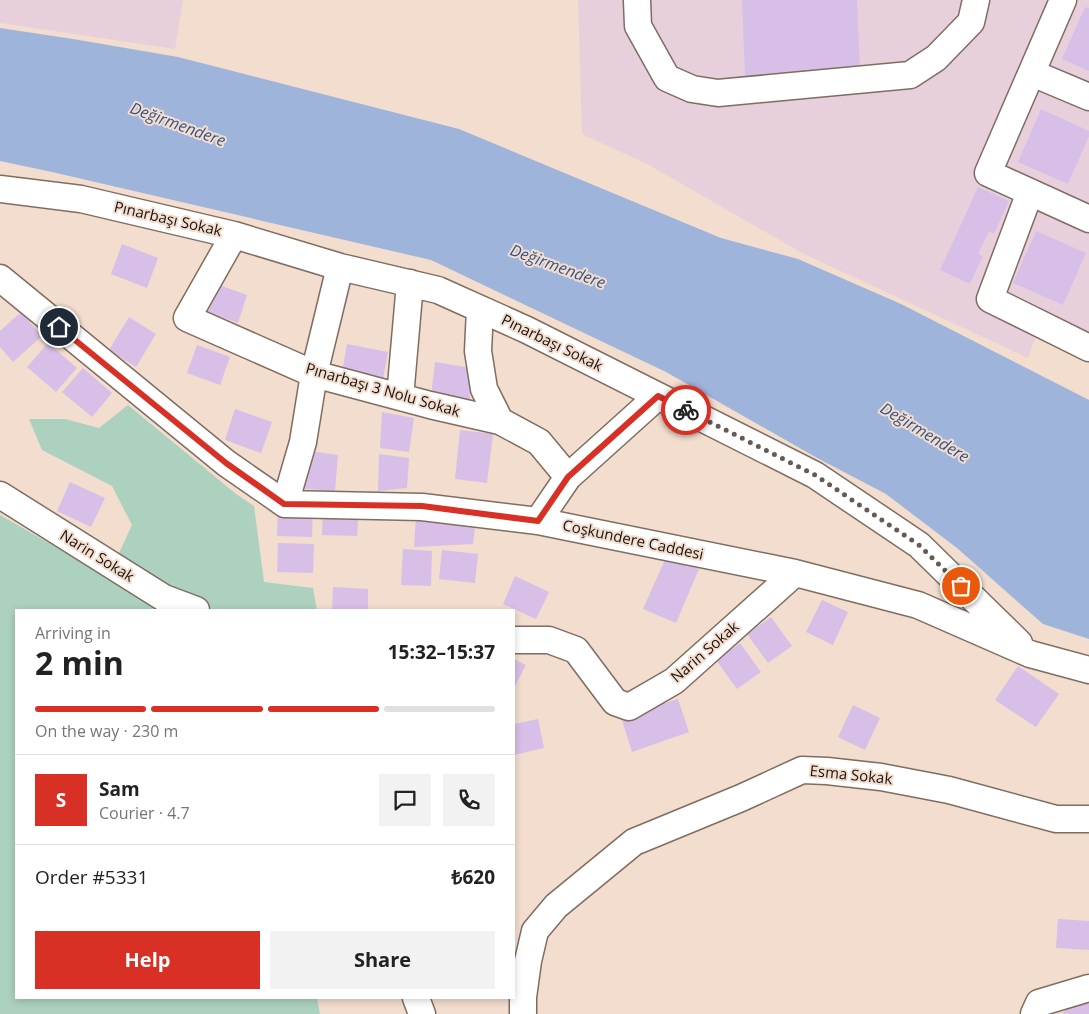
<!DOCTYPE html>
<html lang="en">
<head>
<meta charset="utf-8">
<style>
  :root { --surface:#fff; --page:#f2f2f2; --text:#222; --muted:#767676; --line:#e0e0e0; --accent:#d93025 }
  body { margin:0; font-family:"Open Sans",sans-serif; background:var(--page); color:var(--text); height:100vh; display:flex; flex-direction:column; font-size:19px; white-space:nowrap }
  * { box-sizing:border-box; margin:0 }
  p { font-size:16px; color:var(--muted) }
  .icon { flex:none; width:28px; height:28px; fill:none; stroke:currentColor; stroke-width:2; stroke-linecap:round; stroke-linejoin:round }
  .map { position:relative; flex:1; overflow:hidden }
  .side { position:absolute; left:15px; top:609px; width:500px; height:390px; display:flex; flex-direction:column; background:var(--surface); border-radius:0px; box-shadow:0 2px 8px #0003 }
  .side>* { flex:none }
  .pin { position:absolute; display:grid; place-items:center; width:42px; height:42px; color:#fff; margin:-21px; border:2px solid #fff; border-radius:50%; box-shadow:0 1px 5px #0007 }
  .courier { position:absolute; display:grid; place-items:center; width:50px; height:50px; margin:-25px; border:4px solid #d93025; border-radius:50%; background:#fff; color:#222; box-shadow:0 1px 6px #0007 }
  .head em { font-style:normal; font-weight:700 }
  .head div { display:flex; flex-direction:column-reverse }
  .head { display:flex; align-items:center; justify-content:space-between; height:85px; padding:0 20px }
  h1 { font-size:32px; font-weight:700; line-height:38px }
  .bar { display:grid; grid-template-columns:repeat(4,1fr); gap:8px 5px; align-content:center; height:60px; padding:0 20px }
  .bar i { height:6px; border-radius:4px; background:var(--line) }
  .bar .on { background:var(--accent) }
  .bar p { grid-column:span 4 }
  .line { display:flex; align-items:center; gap:12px; padding:0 20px; border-top:1px solid var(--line) }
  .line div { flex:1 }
  .round { display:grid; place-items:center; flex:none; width:52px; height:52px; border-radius:0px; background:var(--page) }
  .cta { display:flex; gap:10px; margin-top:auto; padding:10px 20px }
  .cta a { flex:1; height:58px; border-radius:0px; background:var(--accent); color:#fff; font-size:20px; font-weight:700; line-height:58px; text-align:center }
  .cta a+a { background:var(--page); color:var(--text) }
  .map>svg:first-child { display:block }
  .industrial { fill:#e7d0db }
  .green { fill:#add1bf }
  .water { fill:#9eb4db }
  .building { fill:#d8bfe7 }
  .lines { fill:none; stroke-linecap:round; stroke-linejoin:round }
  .minor-casing { stroke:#7f6d60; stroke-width:29 }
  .minor { stroke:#fff; stroke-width:26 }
  .done { stroke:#675a52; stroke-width:5; stroke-dasharray:0 9 }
  .route { stroke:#d93025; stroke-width:6 }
  .labels { text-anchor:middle; stroke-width:4; stroke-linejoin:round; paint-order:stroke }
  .street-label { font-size:15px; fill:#1c140f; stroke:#f2ddce }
  .water-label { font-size:16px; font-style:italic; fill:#355285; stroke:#f2ddce }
</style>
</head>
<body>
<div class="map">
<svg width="1089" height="1014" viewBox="0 0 1089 1014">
  <rect width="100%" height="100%" fill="#f2ddce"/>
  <!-- industrial -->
  <path class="industrial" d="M0,0H183L175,49L0,23Z
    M578,0H1089V360L1036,336L1028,358L802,253L649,165L582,134Z"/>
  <!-- green -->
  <path class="green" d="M128,405L236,494L254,506L264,582L313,588L317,610H16V998H317L320,1014H0V515L108,577L132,525L112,486L42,450L29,419H65L99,428Z"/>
  <!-- water -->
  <path class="water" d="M0,28L73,39L178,57L459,129L721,238L798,259L901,304L1089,400V639L1043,624L957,548L886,494L819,459L666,372L431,260L52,172L0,161Z"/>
  <!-- building -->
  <path class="building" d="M742,0H857L860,72L745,76Z
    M1085,7L1089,8V71L1062,59Z
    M1041,109L1089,131V136L1068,184L1018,162Z
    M978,187L1009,201L994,234L989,231L978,254L983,256L970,284L940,270Z
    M1036,231L1086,253L1063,305L1013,283Z
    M122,244L158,258L147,288L111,274Z
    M214,283L247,295L238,323L204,311Z
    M21,312L42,336L13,362L0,347V331Z
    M129,317L156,334L136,367L109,350Z
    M48,343L77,368L56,392L27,367Z
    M347,344L388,352L382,385L341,378Z
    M197,345L230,357L220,385L187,373Z
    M435,362L471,368L469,413L430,405Z
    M83,368L112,393L92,417L62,392Z
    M235,409L272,422L261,453L225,440Z
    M382,412L414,418L409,452L380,448Z
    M460,430L493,434L487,483L455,479Z
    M303,450L338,455L335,491L294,488Z
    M379,454L409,458L407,488L378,491Z
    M70,482L105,498L91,527L57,511Z
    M323,505L359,506L357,536L322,535Z
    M278,506L313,507L312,537L277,536Z
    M416,516L476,519L473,544L414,547Z
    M278,543L314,544L313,573L277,572Z
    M403,549L432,551L431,586L401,585Z
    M442,550L478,554L475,583L439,579Z
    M667,555L699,569L676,623L643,609Z
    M515,576L549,592L536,619L503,604Z
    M333,587L368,589V610H332Z
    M822,600L848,612L833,645L806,632Z
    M771,617L792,646L768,663L747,634Z
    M740,643L761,672L737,689L716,660Z
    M514,659L526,665L514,688Z
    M1018,666L1059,694L1036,727L995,700Z
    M678,699L689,732L632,752L621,717Z
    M853,705L880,718L865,750L838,737Z
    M538,719L544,748L514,755V724Z
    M1058,919L1089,921V950L1056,948Z
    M1073,1002L1089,1004V1014H1062Z"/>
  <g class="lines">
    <defs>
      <path id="minor" d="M637,0L638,26L667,78L692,89L718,93L910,75L936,58L971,22L976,0
        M1063,0L988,173L1089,219
        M1032,73L1089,97
        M0,189L81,199L234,235L340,267L438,290L527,330L815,475L919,545L1019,643
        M1030,192L990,299L1089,348
        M234,235L187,318L314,374L430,405L500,421
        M0,278L226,463L285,504L422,507L538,521L795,573L918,605L1030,654L1089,670
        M480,309L478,351L484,389L500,421L539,442L568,477
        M400,397L410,283
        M0,495L164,598L196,610
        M285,504L303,442L314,374L340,267
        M538,521L568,477L658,396
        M514,640H549L576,650L615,702L629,707L674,681L795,573
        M416,998L422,1014
        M523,1014V997L528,961L535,931L556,906L634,842L741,798L802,770L827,771L881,777L949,790L1056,819H1089
        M1034,1014L1039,1003L1089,988"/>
    </defs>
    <!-- minor casing -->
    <use href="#minor" class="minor-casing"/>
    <!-- minor -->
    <use href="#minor" class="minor"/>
  </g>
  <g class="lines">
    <!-- done -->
    <path class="done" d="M686,410L815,475L919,545L961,586"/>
    <!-- route -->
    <path class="route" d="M59,327L226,463L284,504L422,506L538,521L568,477L658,396L686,410"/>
  </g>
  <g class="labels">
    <!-- street labels -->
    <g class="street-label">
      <text transform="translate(168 219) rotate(13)" y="5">Pınarbaşı Sokak</text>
      <text transform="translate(552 343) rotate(26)" y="5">Pınarbaşı Sokak</text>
      <text transform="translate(383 390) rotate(16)" y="5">Pınarbaşı 3 Nolu Sokak</text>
      <text transform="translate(633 540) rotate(12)" y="5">Coşkundere Caddesi</text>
      <text transform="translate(97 556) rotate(32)" y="5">Narin Sokak</text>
      <text transform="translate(705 652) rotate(-41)" y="5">Narin Sokak</text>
      <text transform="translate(851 775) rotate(6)" y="5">Esma Sokak</text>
    </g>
    <!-- water labels -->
    <g class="water-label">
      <text transform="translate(178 124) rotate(20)" y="6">Değirmendere</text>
      <text transform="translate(558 266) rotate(20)" y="6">Değirmendere</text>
      <text transform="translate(925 432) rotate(31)" y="6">Değirmendere</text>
    </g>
  </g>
</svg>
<div class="pin" style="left:961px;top:586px;background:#ea580c"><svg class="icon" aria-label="bag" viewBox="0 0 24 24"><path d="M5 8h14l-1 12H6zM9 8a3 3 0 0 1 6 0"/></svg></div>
<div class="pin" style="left:59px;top:327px;background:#1f2937"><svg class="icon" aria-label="home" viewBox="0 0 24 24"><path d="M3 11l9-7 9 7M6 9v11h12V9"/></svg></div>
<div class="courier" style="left:686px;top:410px"><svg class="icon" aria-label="bike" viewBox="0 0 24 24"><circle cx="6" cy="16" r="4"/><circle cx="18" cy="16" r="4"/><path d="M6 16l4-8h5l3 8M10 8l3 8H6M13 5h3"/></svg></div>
<section class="side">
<div class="head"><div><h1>2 min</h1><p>Arriving in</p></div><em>15:32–15:37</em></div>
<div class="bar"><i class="on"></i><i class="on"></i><i class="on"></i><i></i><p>On the way · 230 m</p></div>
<div class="line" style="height:90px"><b class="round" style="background:var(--accent);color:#fff">S</b><div><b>Sam</b><p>Courier · 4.7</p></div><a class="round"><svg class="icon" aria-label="chat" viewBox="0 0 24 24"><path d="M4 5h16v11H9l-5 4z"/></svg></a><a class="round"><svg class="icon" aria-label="phone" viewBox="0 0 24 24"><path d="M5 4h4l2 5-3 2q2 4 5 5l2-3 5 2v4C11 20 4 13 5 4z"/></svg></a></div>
<div class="line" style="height:65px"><div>Order #5331</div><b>₺620</b></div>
<div class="cta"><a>Help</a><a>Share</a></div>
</section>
</div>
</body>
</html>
